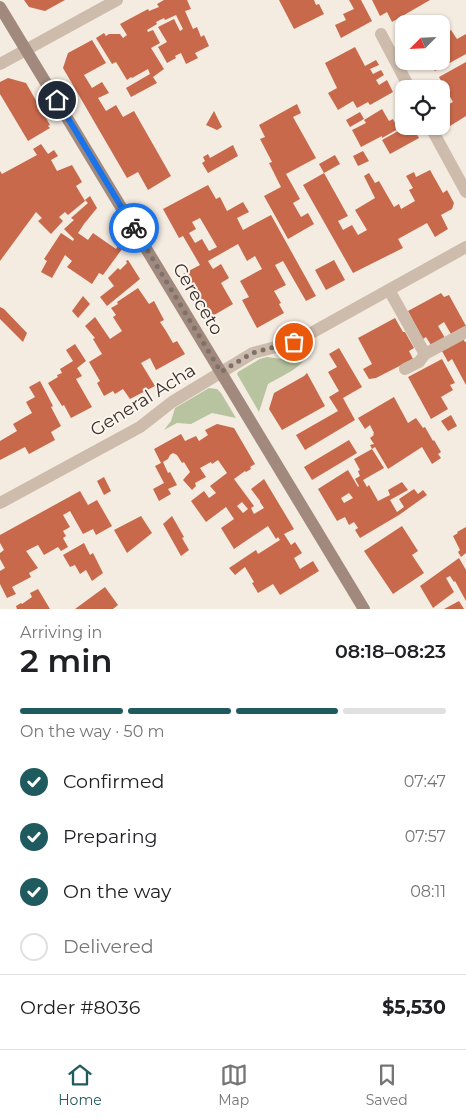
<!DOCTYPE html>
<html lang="en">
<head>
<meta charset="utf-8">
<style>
  :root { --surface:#fff; --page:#f2f2f2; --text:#202124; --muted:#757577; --line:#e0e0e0; --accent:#1f5a5e }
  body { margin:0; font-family:Montserrat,sans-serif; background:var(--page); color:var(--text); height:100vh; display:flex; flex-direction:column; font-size:19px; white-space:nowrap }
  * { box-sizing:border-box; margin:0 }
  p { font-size:16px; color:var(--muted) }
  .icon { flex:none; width:28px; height:28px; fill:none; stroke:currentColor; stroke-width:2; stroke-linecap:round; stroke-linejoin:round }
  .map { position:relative; height:609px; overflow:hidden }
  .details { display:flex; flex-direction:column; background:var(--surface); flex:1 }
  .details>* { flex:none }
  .needle { width:32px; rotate:246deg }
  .fabs { position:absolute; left:395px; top:15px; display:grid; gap:10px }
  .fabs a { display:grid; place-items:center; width:55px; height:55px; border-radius:10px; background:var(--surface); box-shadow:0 1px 4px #0004; font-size:25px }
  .pin { position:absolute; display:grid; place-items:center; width:42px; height:42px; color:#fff; margin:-21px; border:2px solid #fff; border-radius:50%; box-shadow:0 1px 5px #0007 }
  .courier { position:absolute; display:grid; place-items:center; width:50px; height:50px; margin:-25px; border:4px solid #1a73e8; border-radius:50%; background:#fff; color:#222; box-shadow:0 1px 6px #0007 }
  .headline em { font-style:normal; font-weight:600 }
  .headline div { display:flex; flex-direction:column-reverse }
  .headline { display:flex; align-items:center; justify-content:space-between; height:85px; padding:0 20px }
  h1 { font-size:32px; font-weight:600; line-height:38px }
  .bar { display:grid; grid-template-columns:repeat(4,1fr); gap:8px 5px; align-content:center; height:60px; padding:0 20px }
  .bar i { height:6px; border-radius:4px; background:var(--line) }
  .bar .current { background:var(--accent) }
  .bar p { grid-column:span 4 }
  .line { display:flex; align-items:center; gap:12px; padding:0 20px; border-top:1px solid var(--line) }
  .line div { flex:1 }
  ol { padding:0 20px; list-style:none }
  li { display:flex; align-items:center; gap:15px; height:55px }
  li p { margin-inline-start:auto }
  li .icon { padding:5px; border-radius:50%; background:var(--accent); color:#fff; stroke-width:4 }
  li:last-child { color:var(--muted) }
  li i { width:28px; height:28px; border:2px solid var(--line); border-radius:50% }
  .tabs { display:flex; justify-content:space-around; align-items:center; height:70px; border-top:1px solid var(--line); background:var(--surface); font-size:14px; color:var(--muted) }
  .tabs a { display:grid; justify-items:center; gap:2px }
  .tabs .current { color:var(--accent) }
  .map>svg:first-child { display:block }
  .green { fill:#b8c4a0 }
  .building { fill:#c8694b; fill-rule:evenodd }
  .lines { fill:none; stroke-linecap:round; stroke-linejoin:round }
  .street { stroke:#cdbbac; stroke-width:12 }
  .secondary { stroke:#a18a7d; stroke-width:12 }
  .done { stroke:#7c716b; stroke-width:5; stroke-dasharray:0 9 }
  .route { stroke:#1a73e8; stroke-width:6 }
  .labels { text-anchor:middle; stroke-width:4; stroke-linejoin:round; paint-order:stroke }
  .street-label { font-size:18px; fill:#3b302b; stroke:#fbf5ee }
</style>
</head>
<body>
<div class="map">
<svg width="466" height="609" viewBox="0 0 466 609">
  <rect width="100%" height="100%" fill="#f4ebe1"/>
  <!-- green -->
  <path class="green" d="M312,349C301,369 287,373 268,384L259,412L237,374L238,372L260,359L267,357L289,360L299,356Z
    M209,388L217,389L221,393L236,418L212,413L191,424L177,423L164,430L171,421L175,408Z"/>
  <!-- building -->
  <path class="building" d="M24,0H65L45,11L29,7Z
    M164,0H187L191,9L185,11L193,29L197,27L201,37L204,35L209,46L195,53L198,58L186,64L181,53L175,56L176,58L167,63L158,47L167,42L158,27L174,19L180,31L183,29L176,15L165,20L164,18L156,22L157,24L147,30L148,32L153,30L160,43L151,48L164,69L153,77L157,83L131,97L126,88L150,74L148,69L132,78L131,77L127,80L116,62L112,64L96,38L104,33L106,36L109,34H120L123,38L127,35L120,24L148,9L149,11L159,7L157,4Z
    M279,0H314L316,5L319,4L324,14L294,29Z
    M349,0H361L372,21L341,38L335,25L346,20L343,14L354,9Z
    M372,0H430L392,22L387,12L380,16Z
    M441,29L444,34L451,30L457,39L466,34V54L435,71L432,65L431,61H441Z
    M92,40L106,63L84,75L92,88L102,82L109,93L98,98L106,111L116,105L123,117L134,111L171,176L148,190L138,172L127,178L63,68L68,53Z
    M355,47L365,66L376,60L379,65L370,69L373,74L381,70L384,75L376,80L379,85L387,80L393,92L370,105L368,102L357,108L353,101L338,110L328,93L337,88L325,63Z
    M466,62V116L450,126L441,111V108L453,102L439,77Z
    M8,78L26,83L50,125L48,126L50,128L28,141L0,94V82Z
    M297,104L301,113L293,117L316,158L286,174L300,199L293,203L301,217L308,213L314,224L288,239L264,196L281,187L269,163L272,162L260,139L265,137L259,125Z
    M382,109L389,121L393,119L398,129L382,138V136L361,147L352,130L366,123L364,120Z
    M214,111L222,127L217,130L206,125Z
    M360,112L364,119L350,127L346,120Z
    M407,126H412L419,138L390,154L382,140Z
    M41,144L48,154L54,150L58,156L51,160L57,171L72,165L82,182L76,186L85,201L68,215L65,212L59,217L63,221L51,234L38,221L42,218L36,212L0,261V171L2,174L37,155L33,149Z
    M233,145L238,156L208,173L202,163L205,161L203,157L208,154L210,158Z
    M363,151L369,161L358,166L353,156Z
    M335,155L340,164L324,173L319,164Z
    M430,170L443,193L447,190L454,203L452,209L441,215L448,229L435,237L427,223L398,239L403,248L353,273L303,185L324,173L348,216L338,221L343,230L352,225L358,235L367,230L355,210L375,198L364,176L369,173L375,183L379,181L394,207L399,204L401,209L415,201L409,190L413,188L406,176L414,172L416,177Z
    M208,185L216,199L220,197L227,211L243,202L249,212L237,218L243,230L271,215L316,296L306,301L283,261L275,265L286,285L274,291L281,303L279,304L284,313L257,328L242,300L249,297L240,281L262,269L255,256L247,261L238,244L208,261L213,269L221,264L229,278L221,283L233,304L209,318L183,274L200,265L183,236L179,238L163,209ZM200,218L217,247L209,251L202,239L195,243L189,233L196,229L192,222Z
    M90,196L97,208L84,224L78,233L88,240L93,233L116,249L119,244L122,249L103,275L99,273L92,284L67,267L72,261L65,255L52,278L41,272L47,261L44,259L61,233L73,241L74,239L64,229L74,220L71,218L88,203L85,200Z
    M128,260L140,279L107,306L100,297L114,286L108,278L118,268L120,270L127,263L126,261Z
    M334,260L345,280L326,290L315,270Z
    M138,288L149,304L154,301L164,320L160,322L166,331L173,343L177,341L185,354L156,370L150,358L141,363L155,386L130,399L123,389L115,394L113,391L104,396L97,383L100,381L89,362L102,354L93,339L95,338L85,326L95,317L110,339L122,331L113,317L116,315L111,308L118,304L117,302Z
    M441,293L444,297L449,295L466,326L458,330L465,342H466V385L452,359L448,362L437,342L431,345L426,337L423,339L408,311ZM444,322L451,334L445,338L438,326Z
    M83,296L90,304L78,318L72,311Z
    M0,307L4,309L27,333L23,342L0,319Z
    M395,318L403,332H405L414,348L409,351L413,359L376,378L369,379L363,369L372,364L358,338Z
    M75,344L86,361L77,368L82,376L76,379L92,407L71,418L64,405L62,406L48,383L58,377L57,375L62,373L60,369L73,361L66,350Z
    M339,348L362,387L343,398L355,420L305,450L296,435L338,411L329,397L339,391L328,372L337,367L329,354Z
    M442,359L455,383L450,385L453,390L441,397L448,409L431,419L408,377Z
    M307,373L325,406L282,430L269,409L274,393L304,376Z
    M40,381L53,406L51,407L61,426L51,432L55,440L29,454L25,447L0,460V441L17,431L13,424L32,413L26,402L35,397L29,387Z
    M394,397L408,423L416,418L423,428L425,427L433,441L434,440L441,452L438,454L441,458L432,464L422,447L388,469L375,447L372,449L370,445L374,444L370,438L374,435L373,434L374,433L370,425L365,429L358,418Z
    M451,415L457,426L448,431L441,421Z
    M217,424L234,428L255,464L250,467L251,469L246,472L245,471L234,479L254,506L251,508L254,514L264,508L260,502V501L251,489L264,479L294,529L284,534L291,545L295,542L302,553L294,558L300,569L313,561L319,571L280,595L273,584L258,593L252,583L254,582L245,567L235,575L229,568L256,550L258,554L280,540L278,537L276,539L268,526L234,549L221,528L234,519L226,507L206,522L191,501L204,491L209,498L216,493L210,486L227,473L218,460L212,464L211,462L200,468L206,477L195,483L196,486L192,490L183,480L190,472L184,462L182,463L177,455L173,453L170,455L168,459L163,462L168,473L170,472L177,485L168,489L171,494L159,501L153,489L164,483L155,466L161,463L154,449L181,434L185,441L196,436L199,441L208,435L205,430ZM242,502L248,509L243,513L237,506Z
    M349,440L357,453L312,480L304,467Z
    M372,449L384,468L363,480L367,487L369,485L378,501L390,495L388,490L402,482L408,490L390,500L397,512L404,507L399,499L414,489L418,494L423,490L427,495L399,515L360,538L355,530L358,528L354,522L349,525L345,517L337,521L318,489L348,470L358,487L359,486L355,479L360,476L358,471L360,470L354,459ZM349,493L353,498L344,503L341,498Z
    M104,477L111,491L104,495L97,481Z
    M80,491L88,505L97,500L112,526L96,535L93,529L83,534L70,511L63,515L70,527L63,531L66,536L63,538L68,547L61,551L58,547L44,555L38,545L26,551L38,568L29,573L31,577L12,587L16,594L7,598L0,584V571L5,568L0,559V553L4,550L0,543V535Z
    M141,516L152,533L127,553L114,530Z
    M172,516L184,537L182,538L189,550L181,556L163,524Z
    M402,526L418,551L412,555L424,573L393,594L364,551Z
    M466,527V553L461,557L458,552L460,550L453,536L458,533L457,532Z
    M84,543L90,555L93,553L103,573L92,581L86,570L80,574L75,565L70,567L63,555Z
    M459,558L466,570V601L455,581L454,582L450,576L446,578L454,592L433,608L420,586Z
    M105,587L118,605L113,609H75Z
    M38,589L50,609H17L16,606L21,603L22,604L32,597L30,593Z
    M459,601L464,609H444Z"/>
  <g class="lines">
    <!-- street -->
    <path class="street" d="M381,34L410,89
      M0,64L117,0
      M430,126L466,192
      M389,290L425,354
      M405,369L419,362L425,354L466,332
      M0,503L140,427L172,402L253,353L295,342L466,247"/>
    <!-- secondary -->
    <path class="secondary" d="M0,7L364,609"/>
  </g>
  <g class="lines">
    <!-- done -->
    <path class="done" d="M134,228L221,372L252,353L294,342"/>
    <!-- route -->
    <path class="route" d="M57,100L134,228"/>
  </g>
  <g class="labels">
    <!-- street labels -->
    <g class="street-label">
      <text transform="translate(198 299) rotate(59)" y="6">Cereceto</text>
      <text transform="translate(143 400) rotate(-32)" y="6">General Acha</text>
    </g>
  </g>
</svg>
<div class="fabs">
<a><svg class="needle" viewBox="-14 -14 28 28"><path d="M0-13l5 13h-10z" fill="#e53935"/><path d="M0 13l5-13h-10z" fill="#757577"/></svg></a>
<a><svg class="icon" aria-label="locate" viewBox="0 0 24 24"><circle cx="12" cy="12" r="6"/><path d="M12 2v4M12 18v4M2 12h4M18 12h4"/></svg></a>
</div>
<div class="pin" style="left:294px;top:342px;background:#ea580c"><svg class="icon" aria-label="bag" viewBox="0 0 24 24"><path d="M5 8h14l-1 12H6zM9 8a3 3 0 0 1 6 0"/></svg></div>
<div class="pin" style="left:57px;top:100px;background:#1f2937"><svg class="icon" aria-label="home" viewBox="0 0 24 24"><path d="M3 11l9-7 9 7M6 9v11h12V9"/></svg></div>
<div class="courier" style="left:134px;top:228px"><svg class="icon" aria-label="bike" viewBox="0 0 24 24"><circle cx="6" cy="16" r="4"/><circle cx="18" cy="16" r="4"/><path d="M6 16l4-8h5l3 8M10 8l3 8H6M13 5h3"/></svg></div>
</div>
<section class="details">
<div class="headline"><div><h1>2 min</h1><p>Arriving in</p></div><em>08:18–08:23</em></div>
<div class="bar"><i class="current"></i><i class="current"></i><i class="current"></i><i></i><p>On the way · 50 m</p></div>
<ol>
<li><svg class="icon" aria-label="check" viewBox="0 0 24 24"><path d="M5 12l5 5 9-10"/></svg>Confirmed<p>07:47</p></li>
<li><svg class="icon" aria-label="check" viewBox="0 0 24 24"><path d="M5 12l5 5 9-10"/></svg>Preparing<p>07:57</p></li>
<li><svg class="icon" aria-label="check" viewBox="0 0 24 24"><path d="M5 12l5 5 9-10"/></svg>On the way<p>08:11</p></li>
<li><i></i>Delivered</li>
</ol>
<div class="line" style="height:65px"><div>Order #8036</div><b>$5,530</b></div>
</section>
<nav class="tabs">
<a class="current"><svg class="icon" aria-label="home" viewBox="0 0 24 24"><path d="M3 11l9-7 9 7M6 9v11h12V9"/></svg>Home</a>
<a><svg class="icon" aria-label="map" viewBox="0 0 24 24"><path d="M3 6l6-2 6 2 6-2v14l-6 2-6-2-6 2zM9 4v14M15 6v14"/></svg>Map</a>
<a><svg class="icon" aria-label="saved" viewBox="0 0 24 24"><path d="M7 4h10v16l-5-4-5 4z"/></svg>Saved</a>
</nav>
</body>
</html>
